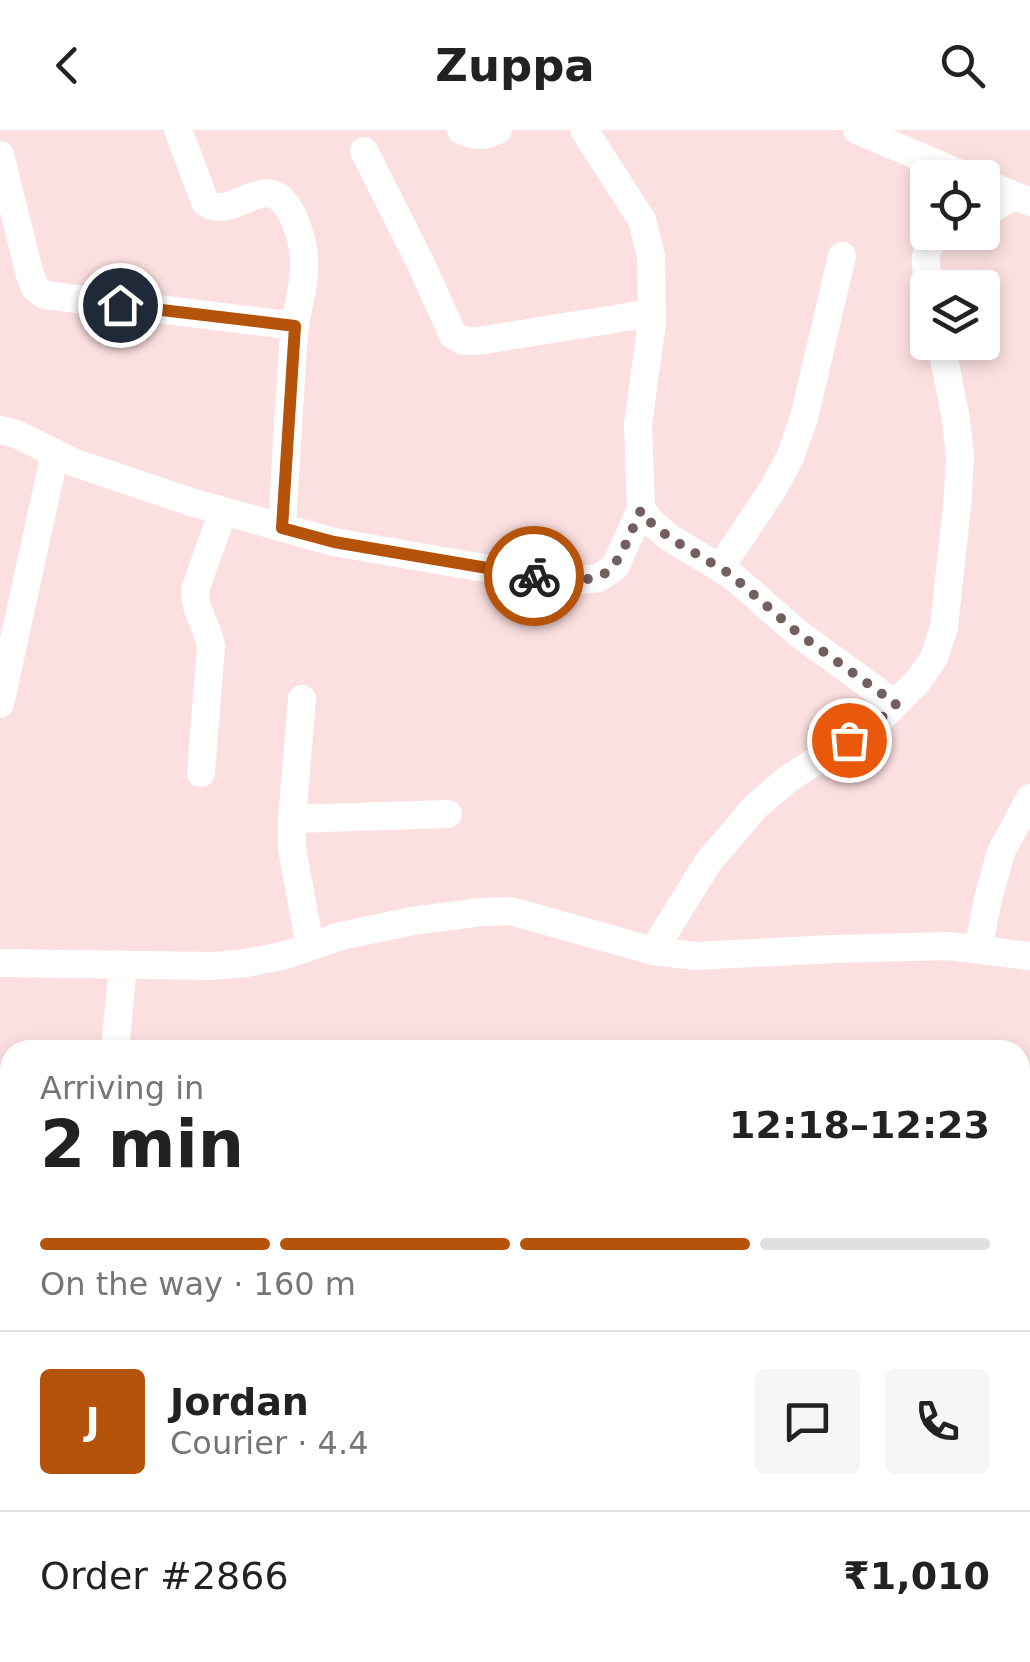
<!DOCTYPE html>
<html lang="en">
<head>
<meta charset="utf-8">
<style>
  :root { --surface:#fff; --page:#f6f6f6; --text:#222; --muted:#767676; --line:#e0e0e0; --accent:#b45309 }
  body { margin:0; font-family:"DejaVu Sans",sans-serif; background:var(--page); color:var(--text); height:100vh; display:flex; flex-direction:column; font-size:38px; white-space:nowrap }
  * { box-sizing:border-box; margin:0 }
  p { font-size:32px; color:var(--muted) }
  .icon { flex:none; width:55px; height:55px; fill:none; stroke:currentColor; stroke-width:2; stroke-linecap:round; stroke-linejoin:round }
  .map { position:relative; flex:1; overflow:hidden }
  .side { position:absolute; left:0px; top:910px; width:1030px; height:622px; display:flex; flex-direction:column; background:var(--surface); border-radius:30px 30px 0 0; box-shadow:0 5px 15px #0003 }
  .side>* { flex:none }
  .controls { position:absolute; left:910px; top:30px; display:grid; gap:20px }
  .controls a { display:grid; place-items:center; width:90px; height:90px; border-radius:10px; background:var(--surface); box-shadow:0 5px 15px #0003; font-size:50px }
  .pin { position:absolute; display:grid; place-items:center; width:85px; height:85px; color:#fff; margin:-42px; border:5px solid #fff; border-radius:50%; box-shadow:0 2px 10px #0007 }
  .courier { position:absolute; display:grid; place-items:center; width:100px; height:100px; margin:-50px; border:8px solid #b45309; border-radius:50%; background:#fff; color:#222; box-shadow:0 2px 12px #0007 }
  .overview em { font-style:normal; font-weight:800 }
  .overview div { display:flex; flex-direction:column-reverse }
  .overview { display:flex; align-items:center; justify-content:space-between; height:170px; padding:0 40px }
  h1 { font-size:65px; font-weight:800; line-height:75px }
  .bar { display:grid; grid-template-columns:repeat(4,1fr); gap:15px 10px; align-content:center; height:120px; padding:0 40px }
  .bar i { height:12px; border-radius:8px; background:var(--line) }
  .bar .active { background:var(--accent) }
  .bar p { grid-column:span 4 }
  .line { display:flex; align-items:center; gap:25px; padding:0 40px; border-top:2px solid var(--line) }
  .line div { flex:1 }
  .round { display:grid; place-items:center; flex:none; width:105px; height:105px; border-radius:10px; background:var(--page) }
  header { display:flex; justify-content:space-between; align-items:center; height:130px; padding:0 40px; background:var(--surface); font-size:45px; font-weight:800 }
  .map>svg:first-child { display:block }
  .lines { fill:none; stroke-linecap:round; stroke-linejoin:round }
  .minor { stroke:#fff; stroke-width:28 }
  .done { stroke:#735f60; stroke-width:10; stroke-dasharray:0 18 }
  .route { stroke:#b45309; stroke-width:12 }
</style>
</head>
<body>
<header><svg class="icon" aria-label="back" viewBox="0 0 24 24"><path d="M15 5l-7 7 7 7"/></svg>Zuppa<svg class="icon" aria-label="search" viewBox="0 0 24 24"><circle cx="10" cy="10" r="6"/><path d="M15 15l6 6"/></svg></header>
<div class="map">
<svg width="1030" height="1532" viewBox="0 0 1030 1532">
  <rect width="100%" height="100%" fill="#fce0e1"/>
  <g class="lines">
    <!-- minor -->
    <path class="minor" d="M178,0L205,72C228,92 261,46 283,71C295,84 303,111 304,128C306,154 296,180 294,205C289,269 286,333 282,398
      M461,0C474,7 484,7 498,0
      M584,0L642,90L651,126L652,192L638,294L641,379L652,393L670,408L730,444L799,504L895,574
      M857,0L970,48
      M364,21L421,134L453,205L464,211H478L652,183
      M0,25L30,145L35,158L45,165L295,196
      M982,52L1030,72
      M982,84L1015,66
      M930,158C925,134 920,116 943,102
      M0,300L14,303L75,333L191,372L334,412L518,444L574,451L598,448L615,437L641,379
      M720,438L773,359L790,327L804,288L842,126
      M302,569L292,689V719L310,816
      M0,574L55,323
      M201,643L211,516C208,496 194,481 195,460L223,381
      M292,689L448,684
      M978,820L988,769L1001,722L1030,668
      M653,821L709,731L756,676L788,649L879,590L917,552L934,528L944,497L958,366L960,325L956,290L941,212
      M0,833L213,836L246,833L282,826L341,806L412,791L482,782L511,781L653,821L695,826L834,819L948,816L1030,826
      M115,920L123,835
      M1020,1138H1030
      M0,1215H10
      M0,1334L10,1335
      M1020,1412H1030
      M0,1499L10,1502
      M85,1522L120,1532
      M272,1522L275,1532
      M424,1522L430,1532
      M847,1532L861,1522
      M881,1532L1030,1525"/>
  </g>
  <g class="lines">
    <!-- done -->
    <path class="done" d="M534,446C614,456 610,449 641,380L652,394L670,408L730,444L799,504L896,574L879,590L849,610"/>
    <!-- route -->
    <path class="route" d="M120,175L295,196L282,398L334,412L534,446"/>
  </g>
</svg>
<div class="controls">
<a><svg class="icon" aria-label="locate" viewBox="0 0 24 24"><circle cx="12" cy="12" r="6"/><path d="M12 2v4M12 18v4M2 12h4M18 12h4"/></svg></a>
<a><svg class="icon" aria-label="layers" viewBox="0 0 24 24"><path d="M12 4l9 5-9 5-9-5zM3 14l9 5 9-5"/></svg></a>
</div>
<div class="pin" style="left:849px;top:610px;background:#ea580c"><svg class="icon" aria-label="bag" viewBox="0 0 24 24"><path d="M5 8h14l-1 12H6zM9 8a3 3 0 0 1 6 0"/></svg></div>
<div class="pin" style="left:120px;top:175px;background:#1f2937"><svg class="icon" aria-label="home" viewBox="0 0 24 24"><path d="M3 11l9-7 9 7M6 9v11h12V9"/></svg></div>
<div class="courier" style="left:534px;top:446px"><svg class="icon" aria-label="bike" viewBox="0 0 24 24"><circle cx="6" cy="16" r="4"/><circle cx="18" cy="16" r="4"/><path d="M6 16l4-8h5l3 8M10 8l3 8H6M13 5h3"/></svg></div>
<section class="side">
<div class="overview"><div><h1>2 min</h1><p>Arriving in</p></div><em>12:18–12:23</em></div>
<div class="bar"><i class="active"></i><i class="active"></i><i class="active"></i><i></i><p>On the way · 160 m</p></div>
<div class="line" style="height:180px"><b class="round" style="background:var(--accent);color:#fff">J</b><div><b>Jordan</b><p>Courier · 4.4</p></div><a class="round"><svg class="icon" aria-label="chat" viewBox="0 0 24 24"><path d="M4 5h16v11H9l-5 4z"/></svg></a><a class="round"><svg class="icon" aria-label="phone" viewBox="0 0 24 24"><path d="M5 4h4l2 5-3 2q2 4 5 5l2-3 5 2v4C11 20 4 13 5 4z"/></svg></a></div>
<div class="line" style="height:130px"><div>Order #2866</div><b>₹1,010</b></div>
</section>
</div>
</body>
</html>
